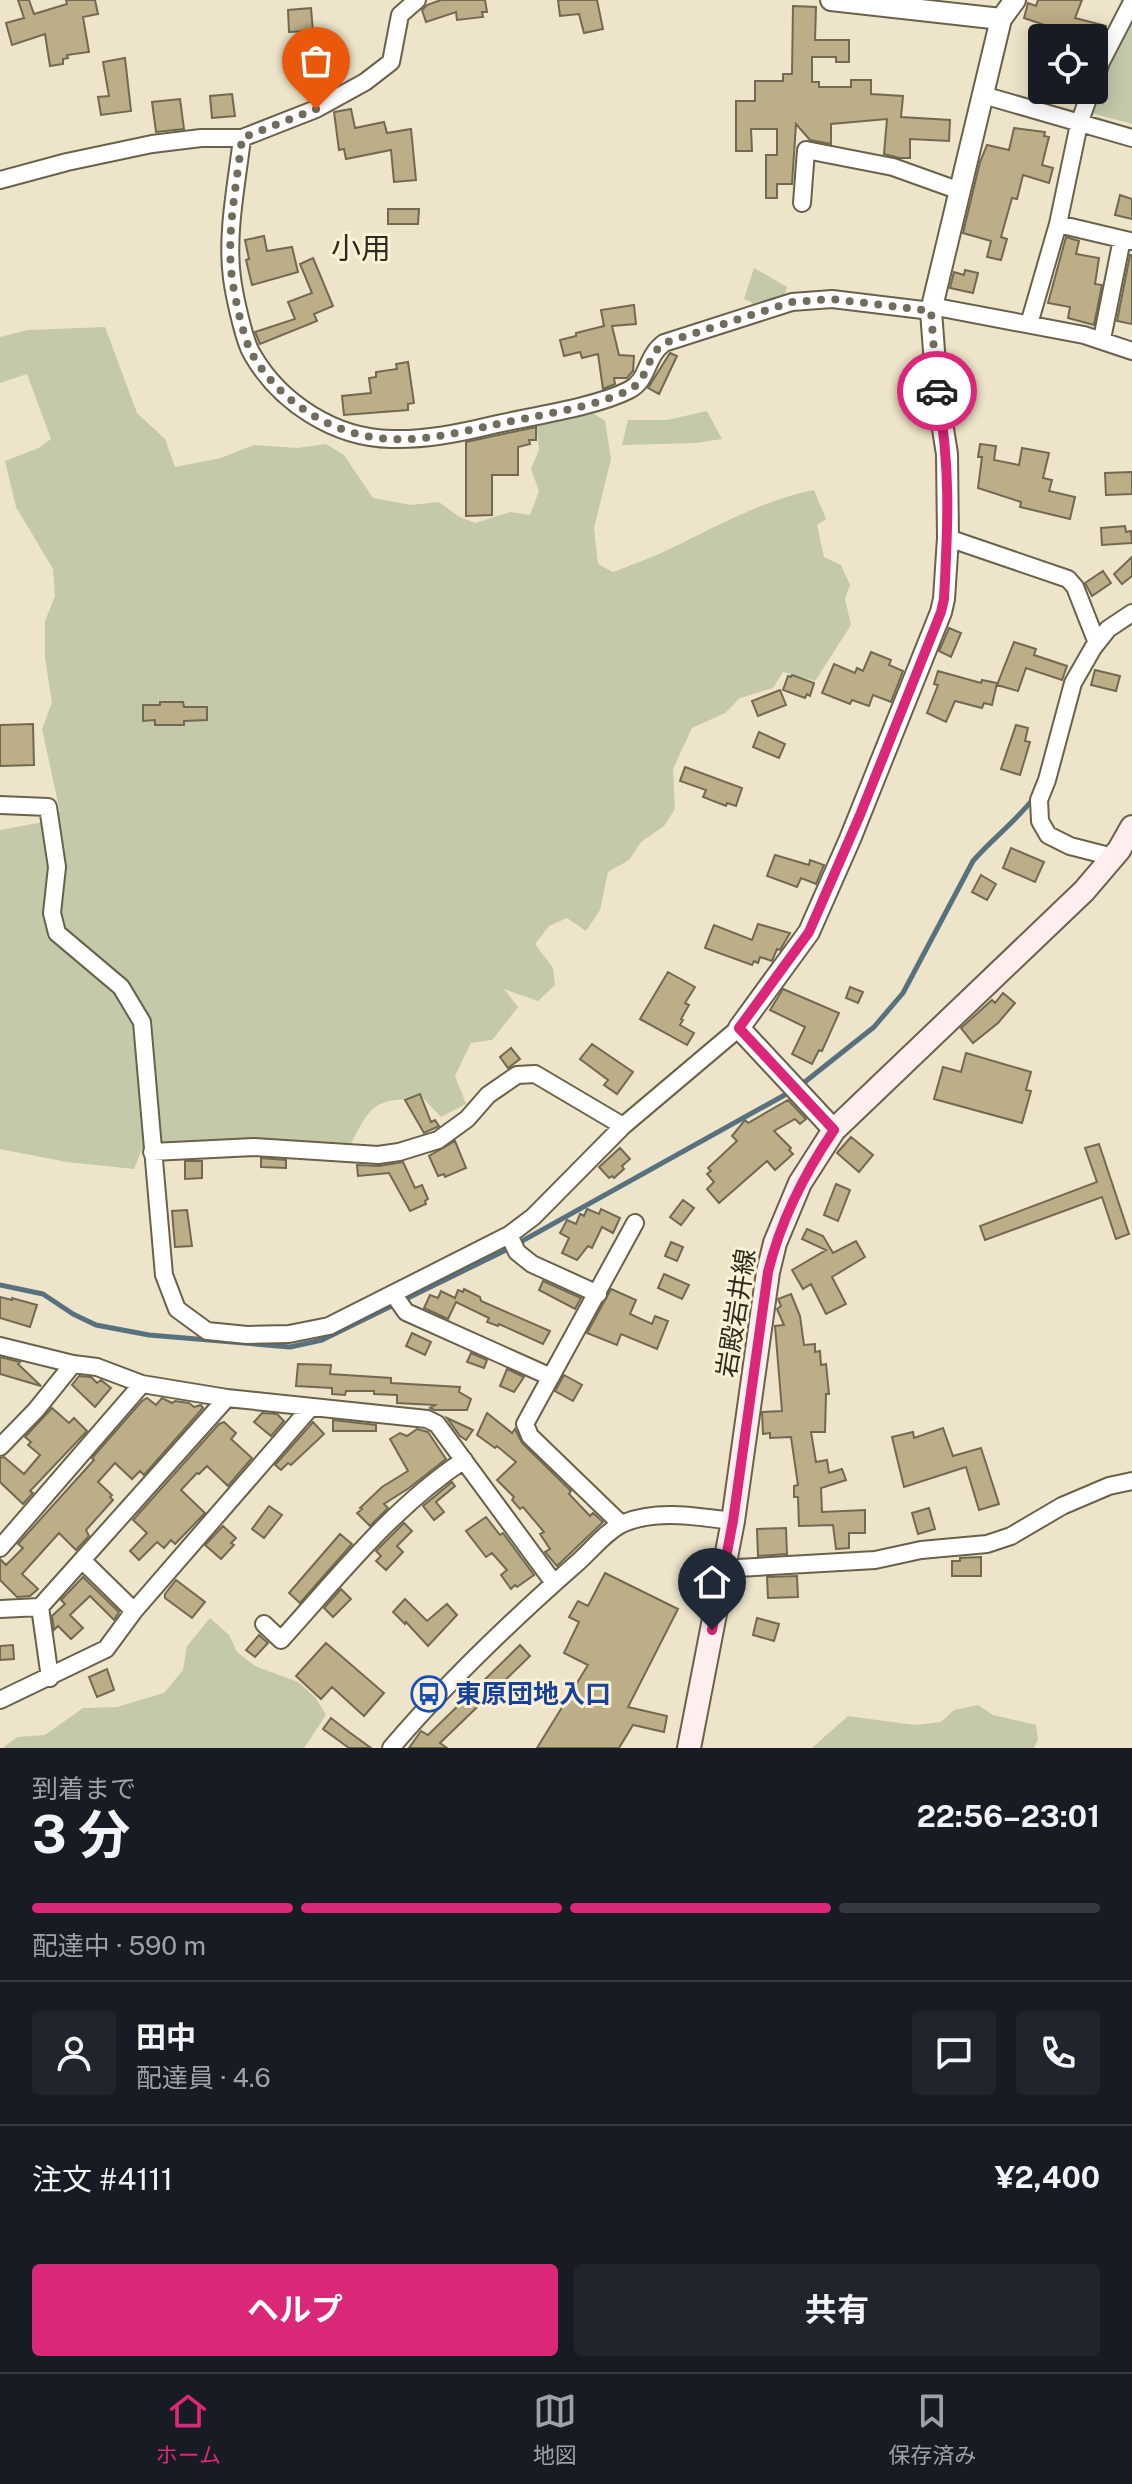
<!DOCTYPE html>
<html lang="ja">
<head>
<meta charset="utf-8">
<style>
  :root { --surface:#171b24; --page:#20242c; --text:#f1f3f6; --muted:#9ea1a6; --line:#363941; --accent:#db2777 }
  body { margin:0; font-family:"Public Sans","Noto Sans JP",sans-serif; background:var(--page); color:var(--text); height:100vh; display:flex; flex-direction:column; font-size:30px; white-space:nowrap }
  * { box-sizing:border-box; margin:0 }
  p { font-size:26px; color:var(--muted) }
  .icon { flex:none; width:44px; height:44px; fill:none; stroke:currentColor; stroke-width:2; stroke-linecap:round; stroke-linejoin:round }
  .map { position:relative; height:1748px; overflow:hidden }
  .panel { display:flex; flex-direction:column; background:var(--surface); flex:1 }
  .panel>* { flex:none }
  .controls { position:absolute; left:1028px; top:24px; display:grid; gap:16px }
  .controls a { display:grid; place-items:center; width:80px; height:80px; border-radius:8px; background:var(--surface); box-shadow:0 4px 20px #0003; font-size:40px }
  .pin { position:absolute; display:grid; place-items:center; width:68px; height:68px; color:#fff; margin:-82px -34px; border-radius:50% 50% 50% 0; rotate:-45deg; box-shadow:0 0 8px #0007 }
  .pin .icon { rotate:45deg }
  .courier { position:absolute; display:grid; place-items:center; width:80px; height:80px; margin:-40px; border:6px solid #db2777; border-radius:50%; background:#fff; color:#222; box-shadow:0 2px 10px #0007 }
  .summary em { font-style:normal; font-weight:700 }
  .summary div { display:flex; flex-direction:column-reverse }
  .summary { display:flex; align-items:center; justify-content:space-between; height:136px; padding:0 32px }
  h1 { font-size:52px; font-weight:700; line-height:60px }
  .bar { display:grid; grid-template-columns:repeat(4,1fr); gap:12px 8px; align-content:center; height:96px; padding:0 32px }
  .bar i { height:10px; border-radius:6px; background:var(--line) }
  .bar .current { background:var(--accent) }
  .bar p { grid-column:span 4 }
  .line { display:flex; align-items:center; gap:20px; padding:0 32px; border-top:2px solid var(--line) }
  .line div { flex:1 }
  .round { display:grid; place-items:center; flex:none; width:84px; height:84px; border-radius:8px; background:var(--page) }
  .action { display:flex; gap:16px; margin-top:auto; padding:16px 32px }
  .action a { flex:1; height:92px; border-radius:8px; background:var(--accent); color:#fff; font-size:32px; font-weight:700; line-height:92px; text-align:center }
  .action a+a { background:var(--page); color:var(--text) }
  .tabs { display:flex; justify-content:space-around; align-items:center; height:112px; border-top:2px solid var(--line); background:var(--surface); font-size:22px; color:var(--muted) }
  .tabs a { display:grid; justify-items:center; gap:4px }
  .tabs .current { color:var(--accent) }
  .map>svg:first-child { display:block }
  .green { fill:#c4c9aa }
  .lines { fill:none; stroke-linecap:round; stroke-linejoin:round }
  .stream { stroke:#57717f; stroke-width:5 }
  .building { fill:#bcae86; stroke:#726952; stroke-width:2 }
  .minor-casing { stroke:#6a614a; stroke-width:20 }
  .tertiary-casing { stroke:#6a614a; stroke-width:24 }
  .secondary-casing { stroke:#6a614a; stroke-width:26 }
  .minor { stroke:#fff; stroke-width:16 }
  .tertiary { stroke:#fff; stroke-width:20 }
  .secondary { stroke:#feeeee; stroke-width:22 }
  .done { stroke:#716c5b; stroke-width:8; stroke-dasharray:0 14.4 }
  .route { stroke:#db2777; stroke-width:10 }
  .labels { text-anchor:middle; stroke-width:6; stroke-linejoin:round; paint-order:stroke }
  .street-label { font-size:26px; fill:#2e2b20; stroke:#fbf1d6 }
  .transit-label { font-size:26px; font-weight:bold; fill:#164399; stroke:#fbf1d6; text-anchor:start }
  .quarter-label { font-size:30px; fill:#2e2b20; stroke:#fbf1d6 }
</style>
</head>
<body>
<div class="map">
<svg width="1132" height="1748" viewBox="0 0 1132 1748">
  <rect width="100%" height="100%" fill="#ede4c9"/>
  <!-- green -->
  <path class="green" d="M1132,22V124L1091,113L1108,69Z
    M754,268L787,287L784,298L754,308L751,302L744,299Z
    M105,327L137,413L165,439L175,467L221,458L254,445L297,448L326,444L344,455L373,498L411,505L439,502L458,516L475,523L510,512L530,515L539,491L531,469L539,450L536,421L590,411L605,421L611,459L594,528L598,564L613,572C634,564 656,556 676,546C721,524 764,500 814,490L826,519L817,525L824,557L841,565L850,585L845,599L851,625L815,681L783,672L773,688L740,698L725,713L692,728L673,769L675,809L664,826L641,842L629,860L608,872L600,910L586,931L567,918L549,926L535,944L553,968L555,985L538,1001L504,989L518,1007L492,1040L471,1043L455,1076L466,1104L441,1117L424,1099C375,1099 372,1102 350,1146L142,1149L134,1169L67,1162L0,1149V830L38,823L60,812L42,729L52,702L45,658V621L55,596L53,569L16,507L5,461L39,448L51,439L27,374L0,383V337L28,330Z
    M707,411L722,439L696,443L622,445L628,420H667Z
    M210,1618L229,1635L237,1652L255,1666L298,1682L316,1698L326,1715L304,1748H3L17,1737L45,1735L83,1708L117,1707L164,1693L183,1670L187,1646Z
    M978,1705L993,1715L1036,1725L1038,1740L1034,1748H812L848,1716L914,1725L941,1722L954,1710Z"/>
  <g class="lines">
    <!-- stream -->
    <path class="stream" d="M801,1085L874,1027L903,993L973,861C992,839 1015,822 1033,799
      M0,1285L43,1294L73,1314L96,1325L149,1335L290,1347L322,1340L506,1250L790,1092"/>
  </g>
  <!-- building -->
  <path class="building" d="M18,0H29L34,14L67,4L66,0H95L98,14L83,17L89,52L67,55L68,58L63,59V64L50,66L45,34L12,45L6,23L24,18Z
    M441,0H485L487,12H482L483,17L457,20L456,12L426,22L422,10L427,5Z
    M558,0H597L603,29L584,33L579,14L560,16Z
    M1038,0H1082L1075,18L1106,26L1101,38L1074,35L1024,18L1028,3L1036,6Z
    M793,6L816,7L815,40H849V62H836V57H812V82H819V87H851V80H871V94L903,96L901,117L950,120L949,141L910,139V158H899L884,154L887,119L831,124V144L810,140L796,124L792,184H777V198H766V155H777V129H751L752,151H736V101H755V81H783V74H792Z
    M311,8L313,31L289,32L288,10Z
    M125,58L131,111L101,115L98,97L109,96L103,62Z
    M232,94L235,116L212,118L210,96Z
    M180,99L184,129L156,132L152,102Z
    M351,109L355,128L384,122L387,133L411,129L416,180L394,182L391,150L346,159L344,149L339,150L334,112Z
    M1014,128L1045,132L1044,136L1049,137L1042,165L1053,168L1049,183L1023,175L1017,199L1012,198L1001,237L1007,239L1001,260L987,257L991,241L963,233L980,162L987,145L1009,150Z
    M1120,195L1132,199V219L1115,215Z
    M388,209H419L418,224H388Z
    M264,236L267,251L292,247L298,272L252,285L246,260L249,259L245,240Z
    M1066,237L1079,241L1076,254L1099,258L1095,284L1102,285L1094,325L1068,318L1070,307L1048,303Z
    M1130,255H1132V324L1117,321Z
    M313,258L333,306L314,314L317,321L260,344L255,332L295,319L288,302L312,293L300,264Z
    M965,270L978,273L973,293L950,288L954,272L964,275Z
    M634,305L636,324L612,326L619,355L634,356L633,371L627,378H614L615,384L603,389L598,354L582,358L580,352L564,356L560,340L576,336V333L604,326L601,310Z
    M670,353L677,356L659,394L648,388Z
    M408,362L414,403L408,404V410L344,415L342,396L371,393L369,378L376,377V372L397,369L396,364Z
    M536,427V440H529L530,444L518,447V475H492V515L466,516V442Z
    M980,444L996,446L994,460L1019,465L1022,448L1049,453L1043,478L1052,480L1049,491L1075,497L1070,519L1020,507L1021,502L978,488L982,457H978Z
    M1132,472V494L1106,495L1105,473Z
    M1125,526L1126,532L1131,531L1132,543L1102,545L1101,528Z
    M1132,557V576L1122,584L1114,574Z
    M1103,571L1111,583L1092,596L1085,583Z
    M949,628L961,633L951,657L939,651Z
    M1014,642L1036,649L1034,655L1067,666L1062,680L1026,668L1018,691L997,685Z
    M871,652L891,660L889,665L903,671L891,702L873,695L869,706L852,700L850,704L822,693L834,664L855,673L857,668L863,671Z
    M1095,670L1120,676L1116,691L1091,685Z
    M938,671L981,683L982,680L997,683L992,705L984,703L982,708L955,701L946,722L927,713L938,685L934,684Z
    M792,675L814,683L810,696L807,694L805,698L783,690L788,676L791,677Z
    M780,690L786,705L758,716L752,701Z
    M160,702H183L184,707H207V720L184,721V725H155V720L143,721V705H160Z
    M33,724L34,765L0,766V725Z
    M1016,725L1028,728L1025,741L1030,742L1020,775L1001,769Z
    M759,732L785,744L779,758L753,747Z
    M685,767L742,788L736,806L727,803L726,806L703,797L706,790L680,781Z
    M1011,848L1044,862L1035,882L1003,868Z
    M775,855L809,865L810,860L824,865L816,884L801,878L797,887L767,876Z
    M981,875L996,884L987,900L972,892Z
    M758,924L790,933L780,950L777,949L772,961L760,957L758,963L754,961L752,965L705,948L714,925L752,940Z
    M668,972L695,987L685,1003L689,1005L681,1019L683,1020L680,1025L694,1033L687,1045L640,1019Z
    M850,987L863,992L858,1003L846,998Z
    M783,989L839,1013L822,1051L819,1050L812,1064L792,1054L805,1027L770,1010Z
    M1003,993L1015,1003L998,1023L973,1043L961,1028L992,1000L995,1003Z
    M592,1044L633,1072L617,1094L604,1085L608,1080L580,1059Z
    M511,1048L520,1059L508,1068L500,1057Z
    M966,1053L1031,1072L1026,1090L1031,1091L1022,1123L934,1099L943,1067L961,1072Z
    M420,1094L431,1122L435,1120L439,1126L424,1133L405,1100Z
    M788,1100L806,1119L800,1124L795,1119L774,1131L791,1148L789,1150L793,1154L775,1170L767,1161L719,1203L707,1189L714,1182L707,1174L711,1171L708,1168L737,1141L732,1136L745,1120L748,1123Z
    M851,1137L873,1155L859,1172L837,1153Z
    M455,1141L466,1168L445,1177L444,1174L438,1176L429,1156Z
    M1099,1144L1129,1234L1116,1239L1102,1197L985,1240L980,1226L1097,1182L1085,1148Z
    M620,1148L630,1159L622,1166L624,1169L614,1178L612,1176L609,1178L599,1167Z
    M261,1158L286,1160V1168L261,1167Z
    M185,1161H202V1178L185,1179Z
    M403,1162L415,1188L422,1185L428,1199L425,1201L426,1204L410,1211L389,1173L358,1176L357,1165L379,1166Z
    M836,1184L850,1190L838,1221L824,1215Z
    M683,1200L694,1208L681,1225L670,1217Z
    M587,1209L599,1214L601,1209L620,1218L613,1233L602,1227L592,1248L588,1246L577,1260L562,1253L569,1238L560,1233L567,1220L576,1224L580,1214L584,1216Z
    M187,1210L192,1246L175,1247L172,1211Z
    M807,1229L823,1236L833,1253L856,1241L865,1257L832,1277L846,1304L826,1314L811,1284L803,1289L792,1270L826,1250L802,1239Z
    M671,1242L683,1247L677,1261L665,1256Z
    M664,1274L689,1285L682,1299L658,1288Z
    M543,1281L581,1298L575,1309L539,1290Z
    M464,1289L480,1297L481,1301L550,1331L543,1344L499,1324L498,1326L487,1322L489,1318L456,1302L448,1319L424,1308L430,1295L438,1298L441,1291L455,1298L458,1290L463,1292Z
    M611,1289L636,1300L630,1314L652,1324L655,1316L668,1321L657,1349L621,1334L617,1345L587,1333Z
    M791,1294L800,1316L804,1345L815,1344V1352L820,1351L821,1365L826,1364L829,1394H826L825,1432H811L816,1462L827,1460L829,1473L842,1469L846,1480L821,1488L822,1512L865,1510V1533H849V1548L836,1549L833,1525L799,1526L798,1497H794V1486L798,1485L791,1437L770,1438V1433L763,1434L762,1412L782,1411L775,1326L784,1325L777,1309L781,1306L778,1299Z
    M0,1297L12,1300V1298L37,1305L30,1327L0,1318Z
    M412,1333L431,1342L425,1355L406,1346Z
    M471,1353L487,1360L484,1368L467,1362Z
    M0,1357L20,1362L18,1364L41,1386L0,1374Z
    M298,1364L331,1365L330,1374L391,1378V1383L460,1387L459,1392L471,1399L467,1410H434L430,1408L435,1405L397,1403V1395L374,1394V1391H346L345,1395L332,1394V1388L296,1386Z
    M507,1369L524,1377L514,1392L500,1386Z
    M564,1375L582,1385L573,1401L555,1391Z
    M79,1376L91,1377L97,1383L101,1380L111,1388L95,1407L72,1385Z
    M147,1398L156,1405L162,1398L172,1403L175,1401L189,1403L194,1407L201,1405L203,1408L144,1475L140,1471L132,1479L115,1463L98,1482L112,1495L110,1497L113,1500L86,1530L89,1536L76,1550L59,1533L22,1574L38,1589L30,1596L17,1597L0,1580V1559L6,1565L23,1548L18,1544L94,1460L92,1458L142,1401Z
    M52,1408L69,1423L74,1418L87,1431L30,1491L33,1493L23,1504L0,1482V1458L4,1457L24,1474L40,1455L28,1445L31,1442L25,1437Z
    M262,1413L277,1414L284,1421L271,1436L254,1422Z
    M487,1413L512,1433L515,1429L522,1443L571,1491L569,1494L590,1516L593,1513L603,1522L557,1566L545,1552L550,1549L540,1534L544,1532L523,1507L520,1509L512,1500L514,1497L497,1480L516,1462L497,1446L495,1448L477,1435Z
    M447,1418L473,1430L466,1440L460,1436Z
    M333,1420L376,1425V1431H333Z
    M224,1422L236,1433L231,1439L252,1458L228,1486L207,1466L199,1474L197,1473L181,1490L205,1513L175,1544L171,1540L164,1548L157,1542L139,1560L130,1551L147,1533L133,1520L219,1424Z
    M313,1422L324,1434L291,1465L288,1463L281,1470L275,1465Z
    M943,1428L953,1456L981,1448L999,1504L979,1510L966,1467L904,1487L892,1437L913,1432L914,1438Z
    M417,1429L428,1432L446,1459L409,1488L384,1504L388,1508L370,1526L357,1513L362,1509L360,1508L382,1487L408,1471L390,1439L400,1433L407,1436Z
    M452,1482L455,1486L436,1502L444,1512L434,1520L423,1506Z
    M269,1506L282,1515L264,1538L252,1529Z
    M929,1508L935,1529L918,1534L912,1513Z
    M486,1517L500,1535L503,1533L534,1575L517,1587L515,1585L511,1589L501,1575L507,1570L492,1553L486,1557L466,1531Z
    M404,1523L412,1531L397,1546L403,1552L386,1570L376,1561L381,1556L376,1551Z
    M223,1526L236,1538L231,1543L234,1545L221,1559L205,1545Z
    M786,1528L787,1554L758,1556L757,1529Z
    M340,1534L352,1544L300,1603L289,1593Z
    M981,1557V1576H952V1561H960V1558Z
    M605,1573L678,1609L628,1707L667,1716L664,1732L633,1725L619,1748H537L588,1665L564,1653L579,1622L569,1617L578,1601L588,1606Z
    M797,1576L798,1597L768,1598L767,1577Z
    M83,1577L119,1612L114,1620L90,1596L70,1615L83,1628L71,1639L58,1626L54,1630L52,1616L65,1604L61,1600Z
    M176,1580L205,1602L192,1618L165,1598V1594Z
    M341,1589L351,1599L333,1617L324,1608Z
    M405,1599L427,1621L447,1604L457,1615L428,1646L406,1622L405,1624L393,1612Z
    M757,1618L779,1624L774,1641L753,1635Z
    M259,1635L268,1643L255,1657L246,1650Z
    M326,1643L384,1693L364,1716L332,1687L321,1699L296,1676Z
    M13,1645L14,1659L0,1660V1646Z
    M520,1645L530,1656L440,1743L447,1748H409L421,1731L428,1735Z
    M107,1669L114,1690L97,1697L89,1677Z
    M331,1718L349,1732L371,1748H349L323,1729Z"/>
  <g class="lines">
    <defs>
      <path id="minor" d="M1094,83L1101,62L1132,2
        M983,95L1132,138
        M242,138C237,183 226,233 232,278C234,294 244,341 252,354C280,403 335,438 391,439C426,440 460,433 493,425C532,416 596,407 629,390C649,380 645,357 664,343L792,302L832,299L931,311
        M0,180L67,162L152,144L201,138H242L316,109L365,82L391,62L400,15L417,0
        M802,203L806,150L893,167L960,191
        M1058,224L1130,241
        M931,306L1084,335L1132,351
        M1029,324L1058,224L1079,124L1091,90
        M1102,339L1122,239
        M948,538L1068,579L1075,587L1097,643
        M0,805L48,807L57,867L52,913L57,933L121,987L142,1022L164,1275L177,1309L207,1331L247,1335L289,1334L329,1326L509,1235L533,1217L623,1126L739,1028
        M1113,857L1070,846L1048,835L1040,821L1039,800L1047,780L1073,683L1093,648L1108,629L1132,613
        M152,1152L254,1147L378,1155L399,1152L438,1140L467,1119L488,1095L517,1075L535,1074L623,1126
        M509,1235L517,1252L532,1264L598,1294
        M394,1295L406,1312L551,1377
        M0,1346L73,1364L97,1367L142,1384L227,1398L427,1419L437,1424L554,1583
        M0,1447L36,1410L73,1364
        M621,1524L530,1436L525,1424L635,1223
        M0,1548L142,1384
        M82,1560L134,1611
        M723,1572L738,1568L875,1560L921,1550L987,1544L1011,1536L1062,1506L1109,1486L1132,1481
        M40,1607L50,1678
        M0,1609L40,1607L227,1398
        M264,1624L281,1640C339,1576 392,1508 464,1460
        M0,1700L106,1649L134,1611L311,1407
        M391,1748C448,1681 511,1621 577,1563C591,1551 607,1530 624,1523C658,1509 698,1517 733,1521"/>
      <path id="tertiary" d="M831,0L1001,19
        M834,1130L739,1028L809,932L850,839L941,612L944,599L948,538L947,454L937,391L931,311L1001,19L1015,0"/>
      <path id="secondary" d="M689,1748L733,1521L768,1272L775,1243L800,1183L834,1130L1084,891L1119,850L1132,827"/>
    </defs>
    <!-- minor casing -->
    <use href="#minor" class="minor-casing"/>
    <!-- tertiary casing -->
    <use href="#tertiary" class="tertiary-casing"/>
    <!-- secondary casing -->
    <use href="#secondary" class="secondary-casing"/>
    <!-- minor -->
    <use href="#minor" class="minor"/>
    <!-- tertiary -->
    <use href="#tertiary" class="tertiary"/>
    <!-- secondary -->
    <use href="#secondary" class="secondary"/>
  </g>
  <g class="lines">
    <!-- done -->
    <path class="done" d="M316,109L242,138C237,183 226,233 232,278C234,294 244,341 252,354C280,403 335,437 391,439C426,441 460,432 493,425C533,416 593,408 629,390C649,380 645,357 664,343L792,302L832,299L931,311L937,391"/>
    <!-- route -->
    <path class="route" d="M712,1630L733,1521L768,1272C781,1219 804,1174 834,1130L739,1028L809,932L860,815L941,612L944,599C948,525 951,465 937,391"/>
  </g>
  <!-- icons -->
  <defs>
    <symbol id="bus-ring" viewBox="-11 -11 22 22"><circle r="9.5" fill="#fbf1d6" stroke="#1a4fb4" stroke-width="1.5"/><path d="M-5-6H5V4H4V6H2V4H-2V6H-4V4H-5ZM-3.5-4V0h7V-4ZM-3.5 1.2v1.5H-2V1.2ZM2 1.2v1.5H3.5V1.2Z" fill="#1a4fb4"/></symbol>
  </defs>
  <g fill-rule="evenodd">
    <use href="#bus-ring" x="409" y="1674" width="40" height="40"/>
  </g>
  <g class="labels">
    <!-- street labels -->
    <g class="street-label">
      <text transform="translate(736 1313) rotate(-81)" y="9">岩殿岩井線</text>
    </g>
    <!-- transit labels -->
    <g class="transit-label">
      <text x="455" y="1703">東原団地入口</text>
    </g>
    <!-- quarter labels -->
    <g class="quarter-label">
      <text x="361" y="259">小用</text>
    </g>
  </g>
</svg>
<div class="controls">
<a><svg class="icon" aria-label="locate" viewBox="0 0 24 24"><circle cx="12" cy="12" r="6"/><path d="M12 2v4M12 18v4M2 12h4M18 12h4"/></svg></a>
</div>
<div class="pin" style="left:316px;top:109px;background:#ea580c"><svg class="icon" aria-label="bag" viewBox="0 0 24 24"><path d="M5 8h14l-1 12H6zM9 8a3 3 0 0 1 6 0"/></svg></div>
<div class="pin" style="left:712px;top:1630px;background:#1f2937"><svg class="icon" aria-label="home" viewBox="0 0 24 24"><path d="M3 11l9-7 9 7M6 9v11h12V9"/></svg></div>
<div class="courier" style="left:937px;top:391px"><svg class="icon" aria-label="car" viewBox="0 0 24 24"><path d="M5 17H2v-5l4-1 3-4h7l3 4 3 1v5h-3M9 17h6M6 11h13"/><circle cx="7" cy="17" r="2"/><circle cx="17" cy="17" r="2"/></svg></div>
</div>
<section class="panel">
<div class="summary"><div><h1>3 分</h1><p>到着まで</p></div><em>22:56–23:01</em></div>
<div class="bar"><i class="current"></i><i class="current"></i><i class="current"></i><i></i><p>配達中 · 590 m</p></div>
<div class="line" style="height:144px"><a class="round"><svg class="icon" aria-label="person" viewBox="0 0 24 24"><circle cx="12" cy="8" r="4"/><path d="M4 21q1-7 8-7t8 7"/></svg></a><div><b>田中</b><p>配達員 · 4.6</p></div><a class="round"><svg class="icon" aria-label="chat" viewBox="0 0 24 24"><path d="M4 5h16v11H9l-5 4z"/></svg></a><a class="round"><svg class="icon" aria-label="phone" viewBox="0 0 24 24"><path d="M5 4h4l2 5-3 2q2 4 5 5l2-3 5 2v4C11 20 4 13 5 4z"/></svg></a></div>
<div class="line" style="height:104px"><div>注文 #4111</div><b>¥2,400</b></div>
<div class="action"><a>ヘルプ</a><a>共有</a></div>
</section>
<nav class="tabs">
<a class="current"><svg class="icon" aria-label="home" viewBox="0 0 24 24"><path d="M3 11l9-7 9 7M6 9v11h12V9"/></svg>ホーム</a>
<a><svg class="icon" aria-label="map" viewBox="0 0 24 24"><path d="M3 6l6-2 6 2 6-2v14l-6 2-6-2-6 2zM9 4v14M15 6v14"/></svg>地図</a>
<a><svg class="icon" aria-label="saved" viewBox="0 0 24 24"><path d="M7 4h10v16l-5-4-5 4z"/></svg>保存済み</a>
</nav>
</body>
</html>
